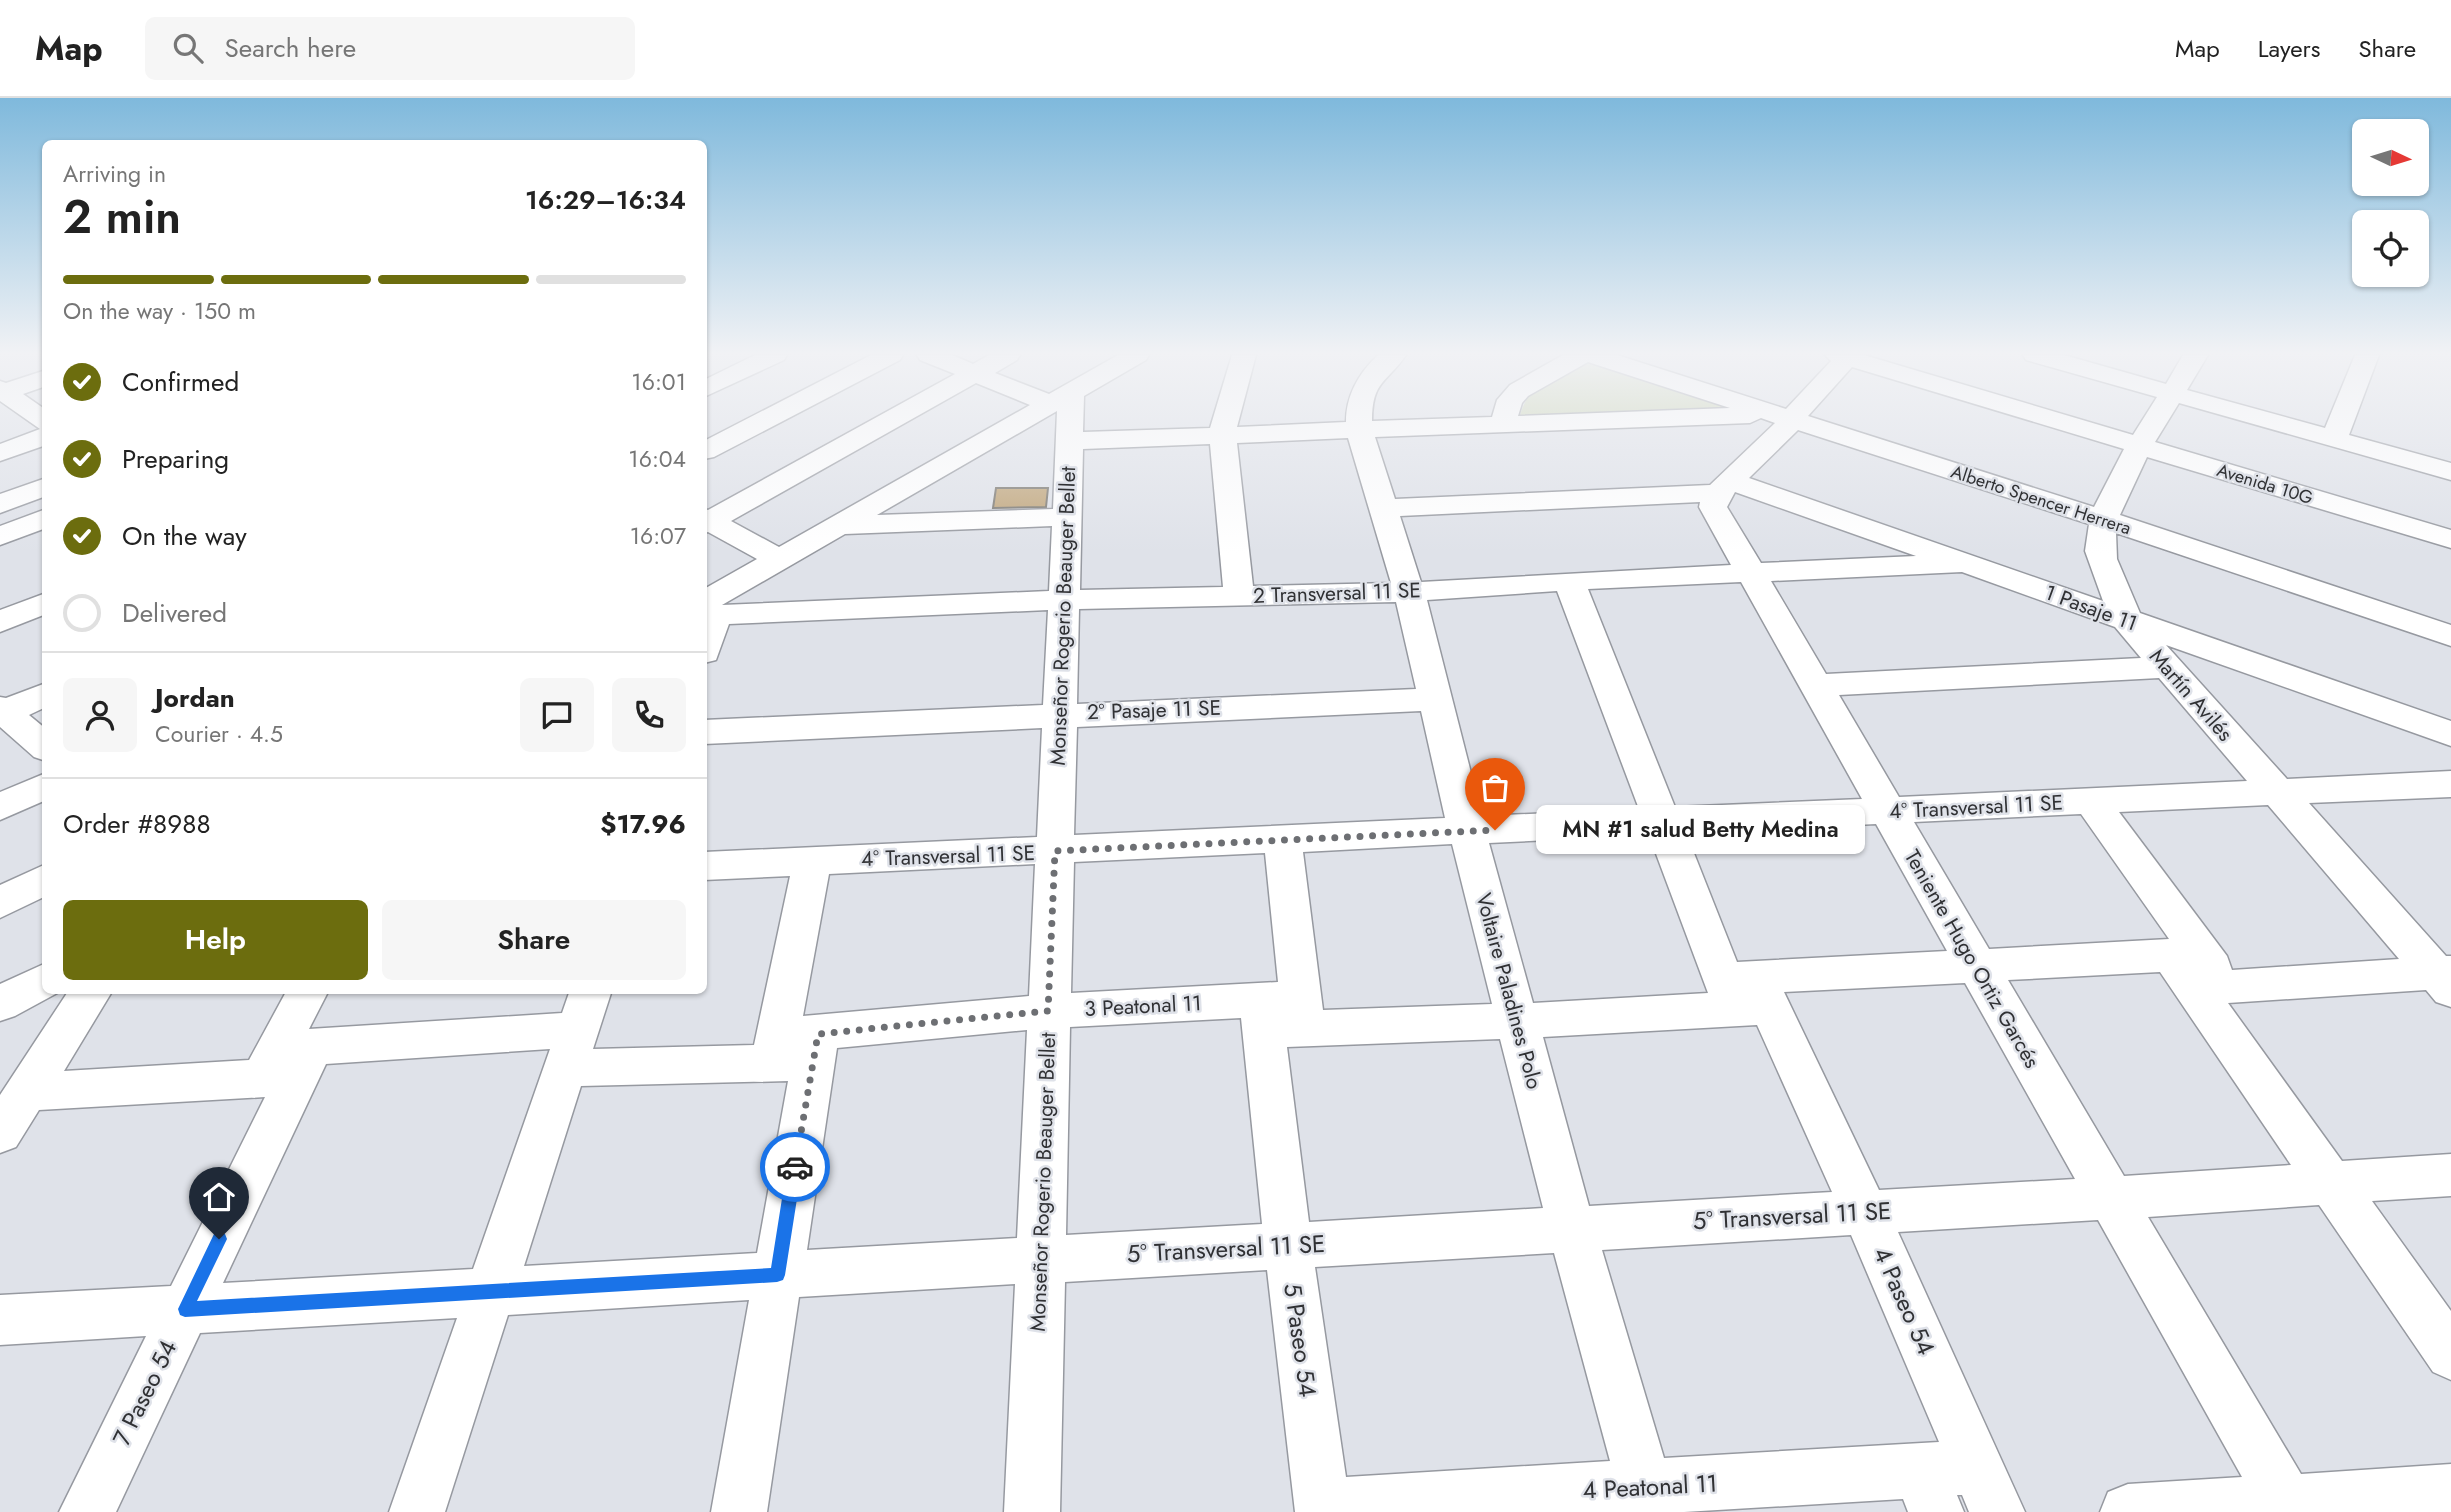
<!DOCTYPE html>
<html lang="en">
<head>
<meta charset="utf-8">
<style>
  :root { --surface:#fff; --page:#f6f6f6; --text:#222; --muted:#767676; --line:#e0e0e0; --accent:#6c6d0e }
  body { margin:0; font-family:Jost,sans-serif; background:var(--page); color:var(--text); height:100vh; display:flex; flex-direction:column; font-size:26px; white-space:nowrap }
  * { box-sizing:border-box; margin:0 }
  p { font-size:23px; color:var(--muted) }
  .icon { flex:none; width:38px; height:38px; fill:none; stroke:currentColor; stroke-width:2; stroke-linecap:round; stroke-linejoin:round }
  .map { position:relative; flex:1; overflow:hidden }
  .side { position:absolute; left:42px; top:42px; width:665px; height:854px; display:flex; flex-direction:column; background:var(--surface); border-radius:10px; box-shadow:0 2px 5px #0004 }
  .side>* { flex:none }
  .needle { width:46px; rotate:94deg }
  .fabs { position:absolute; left:2352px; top:21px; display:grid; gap:14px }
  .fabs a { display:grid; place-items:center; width:77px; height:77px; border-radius:10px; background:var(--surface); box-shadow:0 2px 5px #0004; font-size:35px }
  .pin { position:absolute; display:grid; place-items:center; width:60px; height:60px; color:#fff; margin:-72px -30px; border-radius:50% 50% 50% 0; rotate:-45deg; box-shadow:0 0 7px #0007 }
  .pin .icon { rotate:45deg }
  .courier { position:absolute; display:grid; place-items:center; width:70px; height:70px; margin:-35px; border:5px solid #1a73e8; border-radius:50%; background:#fff; color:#222; box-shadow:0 2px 9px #0007 }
  .bubble { position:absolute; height:49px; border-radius:10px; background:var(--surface); box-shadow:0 2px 5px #0004; font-size:23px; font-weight:600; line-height:49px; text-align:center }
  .head em { font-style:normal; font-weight:600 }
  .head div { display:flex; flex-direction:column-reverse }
  .head { display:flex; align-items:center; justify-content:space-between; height:119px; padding:0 21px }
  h1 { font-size:46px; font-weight:600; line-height:52px }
  .bar { display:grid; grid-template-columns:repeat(4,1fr); gap:10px 7px; align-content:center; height:84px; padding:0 21px }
  .bar i { height:9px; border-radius:5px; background:var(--line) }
  .bar .on { background:var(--accent) }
  .bar p { grid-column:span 4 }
  .line { display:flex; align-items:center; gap:18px; padding:0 21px; border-top:2px solid var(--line) }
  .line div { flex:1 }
  .round { display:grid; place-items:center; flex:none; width:74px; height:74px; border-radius:10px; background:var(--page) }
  ol { padding:0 21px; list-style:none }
  li { display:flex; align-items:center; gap:21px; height:77px }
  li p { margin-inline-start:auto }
  li .icon { padding:7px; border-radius:50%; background:var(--accent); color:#fff; stroke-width:4 }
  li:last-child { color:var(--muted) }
  li i { width:38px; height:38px; border:4px solid var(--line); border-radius:50% }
  .primary-button { display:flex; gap:14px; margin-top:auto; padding:14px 21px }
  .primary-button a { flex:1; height:80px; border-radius:10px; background:var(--accent); color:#fff; font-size:28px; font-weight:600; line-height:80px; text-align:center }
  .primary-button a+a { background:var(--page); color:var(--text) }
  header { display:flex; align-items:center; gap:42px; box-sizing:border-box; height:98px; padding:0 35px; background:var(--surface); border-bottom:2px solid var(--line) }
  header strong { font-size:33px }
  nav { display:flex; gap:38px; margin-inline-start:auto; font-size:24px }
  .search { width:490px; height:63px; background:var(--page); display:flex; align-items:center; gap:18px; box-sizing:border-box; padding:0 24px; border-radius:10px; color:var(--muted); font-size:26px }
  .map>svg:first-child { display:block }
  .green { fill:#c6d1ae }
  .building { fill:#bfa479; stroke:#78756e; stroke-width:2 }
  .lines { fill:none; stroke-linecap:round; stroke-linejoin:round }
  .minor-casing { stroke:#9699a0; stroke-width:3 }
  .minor { fill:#fff; fill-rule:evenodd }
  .route { fill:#1a73e8 }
  .done { stroke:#6d6f73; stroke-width:7; stroke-dasharray:0 12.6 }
  .labels { text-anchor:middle; stroke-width:5; stroke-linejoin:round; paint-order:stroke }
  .far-street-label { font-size:18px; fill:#303134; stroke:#dfe2e9 }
  .street-label { font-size:21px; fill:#303134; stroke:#dfe2e9 }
  .near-street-label { font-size:24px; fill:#303134; stroke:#dfe2e9 }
</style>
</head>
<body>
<header>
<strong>Map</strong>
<div class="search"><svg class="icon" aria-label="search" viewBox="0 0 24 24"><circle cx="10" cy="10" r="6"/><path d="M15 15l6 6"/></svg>Search here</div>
<nav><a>Map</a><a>Layers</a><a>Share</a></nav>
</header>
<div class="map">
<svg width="2451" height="1414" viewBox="0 0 2451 1414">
  <rect width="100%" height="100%" fill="#dfe2e9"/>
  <!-- green -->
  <path class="green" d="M1589,265L1726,306L1738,312L1520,317C1531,280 1556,279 1589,265Z"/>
  <!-- building -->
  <path class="building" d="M996,390H1048L1046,409L993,410Z"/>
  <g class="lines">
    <defs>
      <path id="minor" d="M755,257H787L784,262L704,299V282Z
        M871,257H903L900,262L714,359L704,361V343Z
        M917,257H952L973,266L989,257H1020L1017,262L995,275L1049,296L1118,257H1149L1146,262L1084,298L1083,334L1210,330L1232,257H1256L1237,329L1346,324C1346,297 1359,275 1378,257H1406C1387,285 1372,282 1372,323L1492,319L1497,302L1510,287L1563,257H1617L1786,311L1831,263L1825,257H1864L2133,337L2157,299L2026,262L2023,257H2064L2166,286L2183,257H2208L2187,292L2325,330L2355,257H2379L2349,337L2451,365V382L2179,305L2155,344L2451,432V450L2147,359L2120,417L2451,527V548L2116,435L2117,461L2140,515L2451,623V648L2166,547L2287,681L2451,673V699L2309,705L2446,858H2451V909L2436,904L2426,892L2228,905L2342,1063L2451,1056V1098L2372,1103L2451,1213V1282L2433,1274L2319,1107L2148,1119L2301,1376L2451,1366V1414H2100L2108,1394L2128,1386L2242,1379L2098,1122L1898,1134L2025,1414H1969L1962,1397H1957L1964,1414H1908L1903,1401L1684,1414H1295L1267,1172L1065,1184L1060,1414H1004L1015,1186L799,1199L767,1414H711L749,1202L508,1217L445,1414H389L457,1220L200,1235L116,1414H59L146,1238L0,1247V1197L171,1188L265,999L39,1012L16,1049L0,1055V997L69,892H113L64,973L249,962L287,892H329L309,931L562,915L570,892H612L593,951L754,947L790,778L704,782V754L1037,739L1042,630L704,646V622L1043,607L1048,512L729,526L716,562L704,565V491L757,461L708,434L704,435V411L708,412L955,276L920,262ZM1588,264L1730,310L1518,318L1522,305L1528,298ZM1852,269L2124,351L2094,409L1808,318ZM976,285L1030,307L779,449L731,423ZM1057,313L1053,411L877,417ZM1761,320L1775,325L1710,387L1395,401L1375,339L1750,325ZM1798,332L2089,426L2085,453L2103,503L1749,380ZM1348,340L1391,485L1253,488L1237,345ZM1210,346L1223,489L1080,492L1083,351ZM1735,394L1916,458L1761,465L1727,409ZM1700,404L1699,409L1731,467L1421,484L1400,418ZM1052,428L1049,493L722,507L845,436ZM1962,474L2115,529L2141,560L1826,576L1771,483ZM1741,484L1862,701L1675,709L1588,491ZM1557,493L1639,711L1482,718L1427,502ZM1396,504L1416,591L1077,606L1079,511ZM2159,580L2247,683L1899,699L1839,597ZM1421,613L1445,720L1074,737L1077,629ZM2268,707L2399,861L2232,872L2227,858L2119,714ZM2081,716L2169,841L1989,851L1914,724ZM1876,726L1947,853L1737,864L1686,735ZM1649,737L1708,895L1533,905L1489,745ZM1452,746L1492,906L1323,912L1303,754ZM1265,755L1278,884L1071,895L1074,764ZM1035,766L1029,898L803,918L829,776ZM2160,874L2291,1067L2124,1078L2008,882ZM1965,885L2075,1081L1879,1092L1784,894ZM1241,920L1262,1126L1066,1137L1070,929ZM1757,927L1832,1094L1589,1108L1543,939ZM1027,932L1017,1140L807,1152L837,950ZM1500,941L1543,1110L1309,1124L1287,949ZM550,951L473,1171L223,1185L326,966ZM788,983L757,1155L524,1168L581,988ZM1851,1137L1939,1344L1664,1360L1602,1152ZM1554,1155L1610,1363L1346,1379L1315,1169Z
        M46,272V288L23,296L46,312V347L0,363V346L40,331L0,303V283L6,285Z
        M46,380V398L0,415V396Z
        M46,411V430L0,447V428Z
        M46,495V516L0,534V512Z
        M46,585V609L29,617L46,631V663L34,659L0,629V599L6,600Z
        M46,675V702L0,722V694Z
        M46,766V798L0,820V787Z
        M46,865V892L61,893L15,918L0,923V886Z"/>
    </defs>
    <!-- minor casing -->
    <use href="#minor" class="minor-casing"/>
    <!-- minor -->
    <use href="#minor" class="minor"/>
  </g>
  <!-- sky -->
  <linearGradient id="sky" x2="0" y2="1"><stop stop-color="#7fb9dc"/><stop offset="0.56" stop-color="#f1f2f5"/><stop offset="1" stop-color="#f1f2f5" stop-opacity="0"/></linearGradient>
  <rect width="2451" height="455" fill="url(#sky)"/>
  <!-- route -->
  <path class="route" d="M795,1063L802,1069L785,1177L783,1182L777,1184L185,1219L180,1217L178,1211L214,1136L219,1134L225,1136L227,1141L197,1203L771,1170L787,1069Z"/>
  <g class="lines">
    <!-- done -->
    <path class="done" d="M795,1069L818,936L1048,913L1055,753L1495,732"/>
  </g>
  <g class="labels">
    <!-- far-street labels -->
    <g class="far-street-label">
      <text transform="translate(2265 386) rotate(17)" y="6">Avenida 10G</text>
      <text transform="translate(2041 402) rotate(18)" y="6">Alberto Spencer Herrera</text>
    </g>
    <!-- street labels -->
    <g class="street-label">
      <text transform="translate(1337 495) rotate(-2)" y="7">2 Transversal 11 SE</text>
      <text transform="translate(2091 510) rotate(20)" y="7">1 Pasaje 11</text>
      <text transform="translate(1063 518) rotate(-88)" y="7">Monseñor Rogerio Beauger Bellet</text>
      <text transform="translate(2191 597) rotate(49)" y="7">Martín Avilés</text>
      <text transform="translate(1154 612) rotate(-2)" y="7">2° Pasaje 11 SE</text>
      <text transform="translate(1976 709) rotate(-3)" y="7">4° Transversal 11 SE</text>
      <text transform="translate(948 758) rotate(-2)" y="7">4° Transversal 11 SE</text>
      <text transform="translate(1972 861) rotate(60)" y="7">Teniente Hugo Ortiz Garcés</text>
      <text transform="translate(1509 893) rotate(75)" y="7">Voltaire Paladines Polo</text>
      <text transform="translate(1143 908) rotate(-3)" y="7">3 Peatonal 11</text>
      <text transform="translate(1043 1084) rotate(-88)" y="7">Monseñor Rogerio Beauger Bellet</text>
    </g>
    <!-- near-street labels -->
    <g class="near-street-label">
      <text transform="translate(1792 1118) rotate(-3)" y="8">5° Transversal 11 SE</text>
      <text transform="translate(1226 1151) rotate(-3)" y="8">5° Transversal 11 SE</text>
      <text transform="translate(1904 1203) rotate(66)" y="8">4 Paseo 54</text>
      <text transform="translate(1300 1242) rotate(82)" y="8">5 Paseo 54</text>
      <text transform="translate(145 1295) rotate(-64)" y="8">7 Paseo 54</text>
      <text transform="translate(1650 1389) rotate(-3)" y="8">4 Peatonal 11</text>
    </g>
  </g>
</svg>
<div class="fabs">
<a><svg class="needle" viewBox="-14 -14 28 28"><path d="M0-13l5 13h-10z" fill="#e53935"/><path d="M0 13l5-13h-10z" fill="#767676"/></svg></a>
<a><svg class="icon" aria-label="locate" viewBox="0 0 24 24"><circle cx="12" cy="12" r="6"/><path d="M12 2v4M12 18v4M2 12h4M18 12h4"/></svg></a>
</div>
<div class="pin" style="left:1495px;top:732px;background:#ea580c"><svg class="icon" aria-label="bag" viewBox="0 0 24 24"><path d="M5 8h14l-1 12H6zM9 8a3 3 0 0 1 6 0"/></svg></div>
<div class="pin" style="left:219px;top:1141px;background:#1f2937"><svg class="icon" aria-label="home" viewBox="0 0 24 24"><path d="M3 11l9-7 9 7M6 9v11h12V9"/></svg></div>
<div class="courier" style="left:795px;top:1069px"><svg class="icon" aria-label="car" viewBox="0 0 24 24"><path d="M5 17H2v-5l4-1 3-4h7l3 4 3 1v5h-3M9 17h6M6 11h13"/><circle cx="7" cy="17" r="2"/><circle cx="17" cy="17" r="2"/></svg></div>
<div class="bubble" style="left:1536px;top:707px;width:329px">MN #1 salud Betty Medina</div>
<section class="side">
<div class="head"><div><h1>2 min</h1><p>Arriving in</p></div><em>16:29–16:34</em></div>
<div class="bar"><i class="on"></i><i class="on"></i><i class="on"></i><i></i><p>On the way · 150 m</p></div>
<ol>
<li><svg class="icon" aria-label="check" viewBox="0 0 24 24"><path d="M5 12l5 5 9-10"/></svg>Confirmed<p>16:01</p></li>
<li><svg class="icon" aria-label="check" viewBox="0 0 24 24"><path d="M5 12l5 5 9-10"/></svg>Preparing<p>16:04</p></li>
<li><svg class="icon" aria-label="check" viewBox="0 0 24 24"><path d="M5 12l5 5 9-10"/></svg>On the way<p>16:07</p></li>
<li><i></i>Delivered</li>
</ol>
<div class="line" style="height:126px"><a class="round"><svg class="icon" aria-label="person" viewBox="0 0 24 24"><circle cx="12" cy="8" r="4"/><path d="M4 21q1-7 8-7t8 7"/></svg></a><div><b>Jordan</b><p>Courier · 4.5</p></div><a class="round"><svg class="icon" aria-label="chat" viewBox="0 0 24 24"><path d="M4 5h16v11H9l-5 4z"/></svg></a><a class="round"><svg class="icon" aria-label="phone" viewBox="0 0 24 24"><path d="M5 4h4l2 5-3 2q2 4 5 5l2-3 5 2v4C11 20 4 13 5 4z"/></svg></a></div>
<div class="line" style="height:91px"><div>Order #8988</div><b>$17.96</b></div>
<div class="primary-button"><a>Help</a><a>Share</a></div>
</section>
</div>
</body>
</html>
